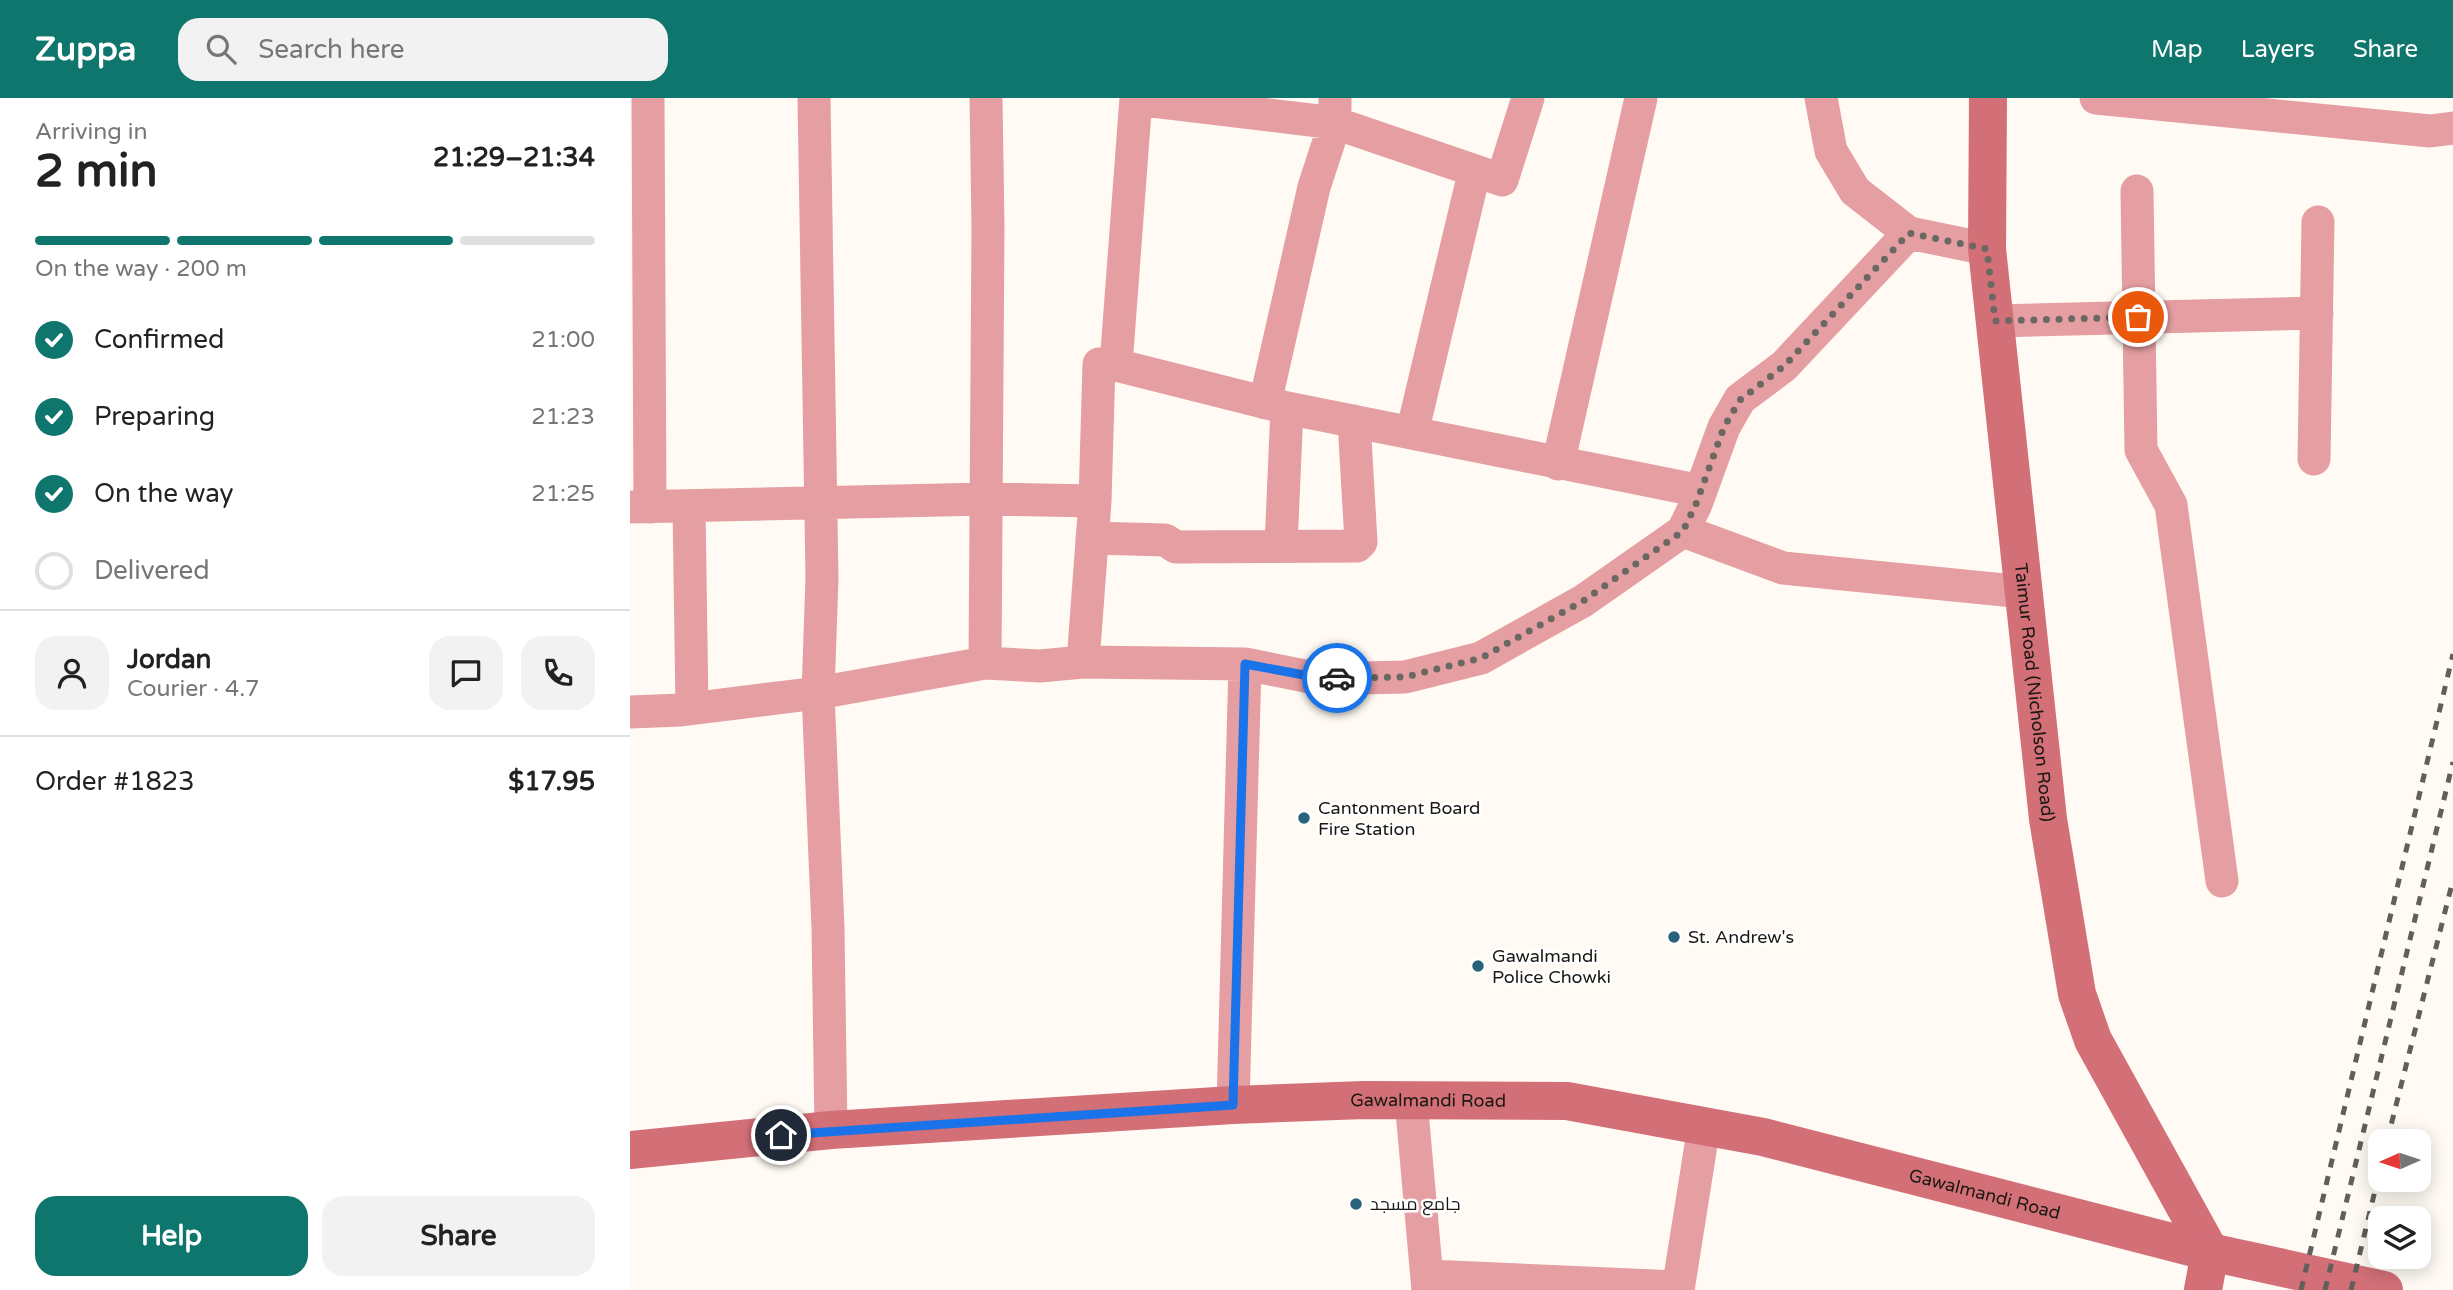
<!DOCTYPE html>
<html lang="en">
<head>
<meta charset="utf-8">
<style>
  :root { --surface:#fff; --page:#f2f2f2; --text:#222; --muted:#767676; --line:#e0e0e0; --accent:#0f766e }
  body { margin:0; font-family:"Varela Round",Cairo,sans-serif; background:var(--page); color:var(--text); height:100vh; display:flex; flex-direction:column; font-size:26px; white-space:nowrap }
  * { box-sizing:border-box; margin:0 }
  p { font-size:23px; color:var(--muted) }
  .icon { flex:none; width:38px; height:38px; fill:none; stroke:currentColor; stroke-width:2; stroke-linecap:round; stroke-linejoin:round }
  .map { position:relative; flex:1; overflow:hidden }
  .drawer { display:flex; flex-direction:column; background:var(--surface); width:630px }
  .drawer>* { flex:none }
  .needle { width:46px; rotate:267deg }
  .tools { position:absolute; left:1738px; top:1031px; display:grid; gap:14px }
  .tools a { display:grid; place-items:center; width:63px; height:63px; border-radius:14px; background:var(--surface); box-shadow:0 4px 18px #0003; font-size:35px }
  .pin { position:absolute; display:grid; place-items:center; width:60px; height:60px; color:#fff; margin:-30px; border:4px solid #fff; border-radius:50%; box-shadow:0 2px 7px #0007 }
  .courier { position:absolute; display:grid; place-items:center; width:70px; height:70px; margin:-35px; border:5px solid #1a73e8; border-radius:50%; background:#fff; color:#222; box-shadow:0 2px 9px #0007 }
  .summary em { font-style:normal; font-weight:700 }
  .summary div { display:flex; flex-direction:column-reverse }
  .summary { display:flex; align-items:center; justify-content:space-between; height:119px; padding:0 35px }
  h1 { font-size:46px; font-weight:700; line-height:52px }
  .bar { display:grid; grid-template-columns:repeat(4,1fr); gap:10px 7px; align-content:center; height:84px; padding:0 35px }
  .bar i { height:9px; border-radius:5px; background:var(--line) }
  .bar .current { background:var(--accent) }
  .bar p { grid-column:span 4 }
  .line { display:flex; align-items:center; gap:18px; padding:0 35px; border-top:2px solid var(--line) }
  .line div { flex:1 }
  .round { display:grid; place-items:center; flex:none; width:74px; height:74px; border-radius:21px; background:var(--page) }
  ol { padding:0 35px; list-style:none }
  li { display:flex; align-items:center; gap:21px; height:77px }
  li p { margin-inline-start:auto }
  li .icon { padding:7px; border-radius:50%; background:var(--accent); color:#fff; stroke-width:4 }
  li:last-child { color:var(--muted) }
  li i { width:38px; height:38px; border:4px solid var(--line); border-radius:50% }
  .button { display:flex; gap:14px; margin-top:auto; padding:14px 35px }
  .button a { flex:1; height:80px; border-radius:21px; background:var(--accent); color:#fff; font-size:28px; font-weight:700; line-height:80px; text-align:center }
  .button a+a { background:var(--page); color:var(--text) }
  header { display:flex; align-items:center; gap:42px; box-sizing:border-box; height:98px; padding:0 35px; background:var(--accent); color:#fff }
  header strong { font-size:33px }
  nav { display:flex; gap:38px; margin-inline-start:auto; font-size:24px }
  .search { width:490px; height:63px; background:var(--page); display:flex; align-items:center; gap:18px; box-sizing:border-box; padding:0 24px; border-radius:21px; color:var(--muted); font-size:26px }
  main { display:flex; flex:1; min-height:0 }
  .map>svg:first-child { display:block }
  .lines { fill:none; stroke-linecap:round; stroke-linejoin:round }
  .street { stroke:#e59fa2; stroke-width:33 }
  .secondary { stroke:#d36f77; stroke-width:38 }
  .rail { stroke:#625e59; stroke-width:5; stroke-dasharray:9 9; stroke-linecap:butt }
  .done { stroke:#6b6762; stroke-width:7; stroke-dasharray:0 12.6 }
  .route { stroke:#1a73e8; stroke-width:9 }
  .poi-dot { fill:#29627b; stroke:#fff; stroke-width:2.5 }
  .labels { text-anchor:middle; stroke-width:5; stroke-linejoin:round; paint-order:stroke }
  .street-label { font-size:18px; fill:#1b1813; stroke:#fff }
  .poi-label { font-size:18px; fill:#1b1813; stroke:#fff; text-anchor:start }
</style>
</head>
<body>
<header>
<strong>Zuppa</strong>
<div class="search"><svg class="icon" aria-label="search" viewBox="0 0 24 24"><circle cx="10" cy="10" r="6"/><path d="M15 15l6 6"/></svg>Search here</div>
<nav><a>Map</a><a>Layers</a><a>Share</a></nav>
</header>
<main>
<section class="drawer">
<div class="summary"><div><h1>2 min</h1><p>Arriving in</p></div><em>21:29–21:34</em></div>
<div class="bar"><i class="current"></i><i class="current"></i><i class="current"></i><i></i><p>On the way · 200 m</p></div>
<ol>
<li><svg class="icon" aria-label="check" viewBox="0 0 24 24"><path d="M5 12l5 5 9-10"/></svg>Confirmed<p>21:00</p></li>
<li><svg class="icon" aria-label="check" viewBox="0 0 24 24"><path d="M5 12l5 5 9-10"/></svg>Preparing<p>21:23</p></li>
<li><svg class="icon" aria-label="check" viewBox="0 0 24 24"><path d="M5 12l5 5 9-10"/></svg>On the way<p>21:25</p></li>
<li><i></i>Delivered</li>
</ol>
<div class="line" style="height:126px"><a class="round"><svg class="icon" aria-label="person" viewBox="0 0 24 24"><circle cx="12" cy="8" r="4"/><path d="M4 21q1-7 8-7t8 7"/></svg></a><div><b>Jordan</b><p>Courier · 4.7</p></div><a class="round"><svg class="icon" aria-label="chat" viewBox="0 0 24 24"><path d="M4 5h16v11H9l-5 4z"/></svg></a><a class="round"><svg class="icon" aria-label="phone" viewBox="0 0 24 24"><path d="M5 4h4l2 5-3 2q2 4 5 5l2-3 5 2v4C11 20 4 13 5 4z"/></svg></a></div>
<div class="line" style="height:91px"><div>Order #1823</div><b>$17.95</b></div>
<div class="button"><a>Help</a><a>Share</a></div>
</section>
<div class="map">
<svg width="1823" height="1192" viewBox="0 0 1823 1192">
  <rect width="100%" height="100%" fill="#fffbf4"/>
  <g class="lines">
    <!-- street -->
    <path class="street" d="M18,0L20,409
      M184,0L192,480L188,595L198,830L201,1032
      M1191,0L1201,53L1225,93L1279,135L1357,151
      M1466,0L1800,33L1823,30
      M506,1L705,25L872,82L898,0
      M1507,93L1511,352L1541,407L1592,783
      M1365,223L1687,215
      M486,267L657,310L1071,393
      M635,305L684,89L705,25V0
      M782,335L841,88
      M1684,361L1688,124
      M928,366L1011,0
      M0,409L356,401L465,403
      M59,409L62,610
      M1053,433L1153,470L1394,494
      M462,440L535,442L546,449L727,448L731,444L724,323
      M651,448L657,310
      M453,564L465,403L469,266L486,267L506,0
      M355,565L358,128L356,0
      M0,614L51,612L188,595L355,565L410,568L453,564L615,566L690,581L775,579L851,560L953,503L1053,433L1066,406L1094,329L1110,301L1154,268L1279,135
      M781,1002L798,1192
      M603,1007L615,566
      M799,1178L1047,1189
      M1048,1192L1074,1028"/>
    <!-- secondary -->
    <g class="secondary">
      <path id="s1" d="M1358,0L1357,151L1418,721L1447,896L1463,942L1580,1154"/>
      <path id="s2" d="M0,1052L201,1032L603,1007L734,1002L937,1003L1133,1039L1580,1154L1754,1192"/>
      <path d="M1573,1192L1580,1154"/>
    </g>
    <!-- rail -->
    <path class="rail" d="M1757,1043L1823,782
      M1671,1192L1823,556
      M1695,1192L1823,664
      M1721,1192L1750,1072"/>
  </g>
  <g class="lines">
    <!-- done -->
    <path class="done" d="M707,580L775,579L851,560L953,503L1053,433L1066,406L1094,329L1110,302L1154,268L1279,135L1357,151L1365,223L1508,219"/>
    <!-- route -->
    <path class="route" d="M151,1037L603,1007L615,566L690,580H707"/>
  </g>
  <!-- markers -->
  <g class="poi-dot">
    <circle cx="674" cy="720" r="7"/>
    <circle cx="1044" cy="839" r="7"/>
    <circle cx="848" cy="868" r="7"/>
    <circle cx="726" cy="1106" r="7"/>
  </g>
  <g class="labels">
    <!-- street labels -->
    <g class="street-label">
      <text dy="6" stroke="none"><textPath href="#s1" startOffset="597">Taimur Road (Nicholson Road)</textPath></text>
      <text dy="6" stroke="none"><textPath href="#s2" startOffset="800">Gawalmandi Road</textPath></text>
      <text dy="6" stroke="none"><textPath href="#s2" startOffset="1367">Gawalmandi Road</textPath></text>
    </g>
    <!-- poi labels -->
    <g class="poi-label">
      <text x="688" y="716">Cantonment Board<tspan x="688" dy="21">Fire Station</tspan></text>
      <text x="1058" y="845">St. Andrew's</text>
      <text x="862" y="864">Gawalmandi<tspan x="862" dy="21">Police Chowki</tspan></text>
      <text x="740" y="1112">جامع مسجد</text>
    </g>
  </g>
</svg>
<div class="tools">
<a><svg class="needle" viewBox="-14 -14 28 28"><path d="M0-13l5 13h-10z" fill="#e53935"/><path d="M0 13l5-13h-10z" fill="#767676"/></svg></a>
<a><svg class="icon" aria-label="layers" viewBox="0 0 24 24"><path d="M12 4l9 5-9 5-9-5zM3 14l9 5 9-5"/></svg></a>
</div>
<div class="pin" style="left:1508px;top:219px;background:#ea580c"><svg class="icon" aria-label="bag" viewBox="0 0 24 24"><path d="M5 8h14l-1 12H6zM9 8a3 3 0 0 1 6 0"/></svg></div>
<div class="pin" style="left:151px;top:1037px;background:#1f2937"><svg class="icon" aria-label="home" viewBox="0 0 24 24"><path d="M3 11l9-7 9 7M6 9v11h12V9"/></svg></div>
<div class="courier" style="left:707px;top:580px"><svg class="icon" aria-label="car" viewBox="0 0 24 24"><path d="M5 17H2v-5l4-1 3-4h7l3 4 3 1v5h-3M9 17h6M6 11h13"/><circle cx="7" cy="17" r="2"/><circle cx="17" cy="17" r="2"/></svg></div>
</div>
</main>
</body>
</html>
